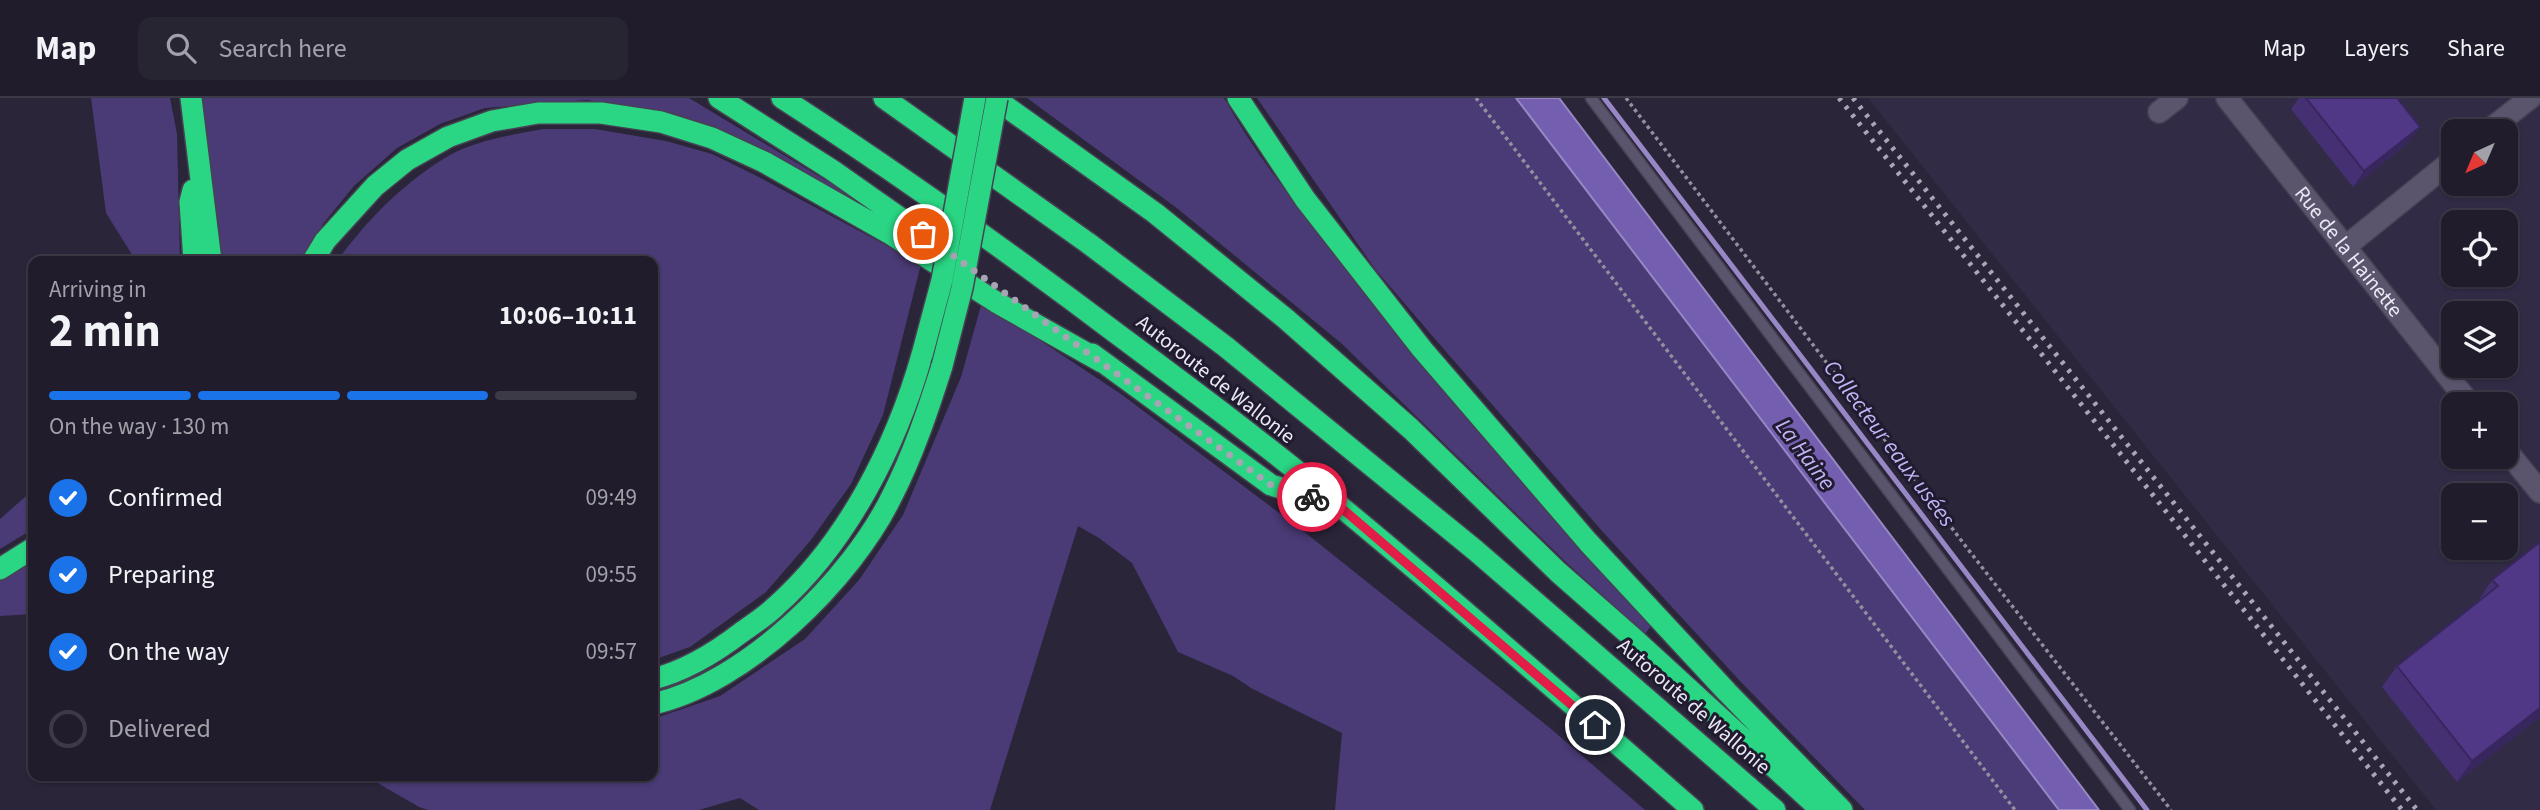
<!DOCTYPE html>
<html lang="en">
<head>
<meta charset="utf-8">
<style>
  :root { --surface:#201c2b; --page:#282533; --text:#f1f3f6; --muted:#a2a1a9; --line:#3d3a47; --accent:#1a73e8 }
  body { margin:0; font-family:"Source Sans 3",sans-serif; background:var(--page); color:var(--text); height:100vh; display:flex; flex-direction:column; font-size:26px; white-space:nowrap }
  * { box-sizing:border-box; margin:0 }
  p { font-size:23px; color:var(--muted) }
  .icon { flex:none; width:38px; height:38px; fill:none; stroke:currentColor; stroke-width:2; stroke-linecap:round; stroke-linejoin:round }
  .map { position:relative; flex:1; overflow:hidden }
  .panel { position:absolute; left:28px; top:158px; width:630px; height:525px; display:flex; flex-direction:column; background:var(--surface); border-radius:14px; box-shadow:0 2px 5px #0004,0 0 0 2px var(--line) }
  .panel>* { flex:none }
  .needle { width:46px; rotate:224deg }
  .fabs { position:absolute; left:2441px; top:21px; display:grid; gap:14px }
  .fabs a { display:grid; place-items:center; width:77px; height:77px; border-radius:14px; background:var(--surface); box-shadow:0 2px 5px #0004,0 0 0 2px var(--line); font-size:35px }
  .pin { position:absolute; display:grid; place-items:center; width:60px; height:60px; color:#fff; margin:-30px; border:4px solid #fff; border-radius:50%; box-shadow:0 2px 7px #0007 }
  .courier { position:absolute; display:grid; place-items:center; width:70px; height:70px; margin:-35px; border:5px solid #e11d48; border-radius:50%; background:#fff; color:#222; box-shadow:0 2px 9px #0007 }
  .headline em { font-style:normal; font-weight:700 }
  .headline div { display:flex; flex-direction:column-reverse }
  .headline { display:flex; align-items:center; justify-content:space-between; height:119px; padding:0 21px }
  h1 { font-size:46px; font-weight:700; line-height:52px }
  .bar { display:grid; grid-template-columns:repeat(4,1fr); gap:10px 7px; align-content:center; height:84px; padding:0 21px }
  .bar i { height:9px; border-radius:5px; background:var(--line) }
  .bar .active { background:var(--accent) }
  .bar p { grid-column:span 4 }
  ol { padding:0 21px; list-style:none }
  li { display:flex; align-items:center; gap:21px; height:77px }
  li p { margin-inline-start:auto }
  li .icon { padding:7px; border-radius:50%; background:var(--accent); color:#fff; stroke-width:4 }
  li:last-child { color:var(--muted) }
  li i { width:38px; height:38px; border:4px solid var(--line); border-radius:50% }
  header { display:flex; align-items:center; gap:42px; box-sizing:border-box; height:98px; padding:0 35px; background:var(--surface); border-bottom:2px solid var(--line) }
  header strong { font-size:33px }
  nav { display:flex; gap:38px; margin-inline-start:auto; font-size:24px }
  .search { width:490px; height:63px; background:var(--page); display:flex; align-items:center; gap:18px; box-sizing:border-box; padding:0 24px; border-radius:14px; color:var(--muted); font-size:26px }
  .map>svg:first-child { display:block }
  .built { fill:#312b46; fill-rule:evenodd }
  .green { fill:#4a3a75 }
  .water { fill:#745eaf; stroke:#9787c4; stroke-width:2 }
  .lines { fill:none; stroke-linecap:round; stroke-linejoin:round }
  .stream { stroke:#9787c4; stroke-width:5 }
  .lane-casing { stroke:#474253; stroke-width:13 }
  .street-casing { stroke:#474253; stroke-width:24 }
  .highway-casing { stroke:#474253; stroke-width:24 }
  .path { stroke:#928f9f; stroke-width:3.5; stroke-dasharray:3.5 3.5; stroke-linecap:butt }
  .lane { stroke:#5a556c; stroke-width:10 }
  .street { stroke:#5a556c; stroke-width:21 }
  .highway { stroke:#2ad583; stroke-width:21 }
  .rail { stroke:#a9a6b6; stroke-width:5; stroke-dasharray:3.5 7; stroke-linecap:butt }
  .highway-bridge-casing { stroke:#474253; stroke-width:24; stroke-linecap:butt }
  .highway-bridge { stroke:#2ad583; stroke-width:21 }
  .wall { fill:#453073 }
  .shaded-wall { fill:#38275e }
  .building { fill:#503886; stroke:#38275e; stroke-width:2 }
  .done { stroke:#a7a4b3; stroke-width:7; stroke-dasharray:0 12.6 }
  .route { stroke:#e11d48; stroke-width:9 }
  .labels { text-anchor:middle; stroke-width:6; stroke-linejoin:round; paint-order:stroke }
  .street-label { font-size:21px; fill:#eae8f5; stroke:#201b2f }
  .water-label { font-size:23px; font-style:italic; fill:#c3b4f6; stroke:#201b2f }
</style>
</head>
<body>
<header>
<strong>Map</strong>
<div class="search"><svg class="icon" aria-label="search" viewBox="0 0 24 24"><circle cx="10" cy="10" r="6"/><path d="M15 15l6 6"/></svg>Search here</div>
<nav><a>Map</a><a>Layers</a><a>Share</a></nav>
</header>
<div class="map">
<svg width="2540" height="712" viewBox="0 0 2540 712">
  <rect width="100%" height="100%" fill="#2a2539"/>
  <!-- built -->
  <path class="built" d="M1868,0H2540V712H2436ZM2454,33H2506V86H2454ZM2454,124H2506V177H2454ZM2454,215H2506V268H2454ZM2454,306H2506V359H2454ZM2454,397H2506V450H2454Z"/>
  <!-- green -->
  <path class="green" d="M91,0H170L177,36L180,163H130L131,155L106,115Z
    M199,0H689L870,109L748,48L658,14L587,2L485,10L440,26L397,50L354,88L323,126L303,163H220Z
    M1027,0H1224C1259,63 1307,120 1351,177C1446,298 1547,414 1651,528L1645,536L1569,467L1341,245L1178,111Z
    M1257,0H1516L2059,712H1865L1740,583L1602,433L1435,241L1375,171Z
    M543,31H595L666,43L712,56L755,77L921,166L883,317L851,386L811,442L766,494L690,549L653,562V163H337C368,121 405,83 450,57C474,43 516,36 543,31Z
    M982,204L1121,296L1302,432L1550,630L1645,712H1335L1342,635L1251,590L1233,578L1178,554L1132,465L1099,440L1078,428L990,712H759L740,700L699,712H428L419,709L364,677H653V621L720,598L805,541L859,482L903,417L961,279Z
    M33,392V431L0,451V421Z
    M33,459V516L0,518V479Z"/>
  <!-- water -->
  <path class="water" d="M1516,0H1559L2099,712H2059Z"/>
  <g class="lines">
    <!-- stream -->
    <path class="stream" d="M1604,0L2147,712"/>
    <defs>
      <path id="lane" d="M1591,0L2130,712"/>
      <g id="street">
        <path id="s1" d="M2227,0L2470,306"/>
        <path d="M2159,14L2177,0"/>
        <path d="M2488,33L2530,0"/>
        <path d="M2345,149L2454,61"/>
        <path d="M2506,352L2540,394"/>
      </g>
      <path id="highway" d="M191,0L211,163
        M719,0L832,72L960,162
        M782,0C898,75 1010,155 1120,238C1194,293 1269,349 1341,409C1460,507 1576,610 1693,712
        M884,0L1088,145L1226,249L1475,452L1775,712
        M994,0L1155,115L1286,221L1411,331L1558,474L1632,539L1821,712
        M1238,0L1305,101L1422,251L1588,444L1727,594L1842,712
        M193,92L190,104L194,163
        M313,163L325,143L375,88L407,62L448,39L492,23L538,15H601L661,24L712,40L764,64L889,135L996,204L1102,264
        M1092,256L1271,387L1326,403
        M0,471L33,450
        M653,581C685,573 716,554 742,534C753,526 766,518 776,508C848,444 896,348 922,257
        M653,606C746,585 851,482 892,398C913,357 928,312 942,268"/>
    </defs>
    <!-- lane casing -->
    <use href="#lane" class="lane-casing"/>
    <!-- street casing -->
    <use href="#street" class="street-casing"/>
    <!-- highway casing -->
    <use href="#highway" class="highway-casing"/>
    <!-- path -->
    <path class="path" d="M1476,0L2015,712
      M1626,0L1967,450L2171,712"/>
    <!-- lane -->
    <use href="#lane" class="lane"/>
    <!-- street -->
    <use href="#street" class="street"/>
    <!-- highway -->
    <use href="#highway" class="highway"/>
    <!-- rail -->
    <path class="rail" d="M1839,0L2402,712
      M1853,0L2417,712"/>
    <defs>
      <path id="highway-bridge" d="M922,257L942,182L975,0
        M942,268L962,190L997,0"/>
    </defs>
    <!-- highway-bridge casing -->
    <use href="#highway-bridge" class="highway-bridge-casing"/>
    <!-- highway-bridge -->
    <use href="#highway-bridge" class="highway-bridge"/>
  </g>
  <!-- wall -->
  <path class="wall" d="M2299,0H2397L2408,45L2353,89L2291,11Z
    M2540,444V619L2457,684L2382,589L2397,568L2479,504L2478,503L2492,482Z"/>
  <!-- shaded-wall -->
  <path class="shaded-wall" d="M2420,29L2408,45L2353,89L2364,73Z
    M2540,610V619L2457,684L2472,663Z"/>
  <!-- building -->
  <path class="building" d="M2306,0H2397L2420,29L2364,73Z
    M2540,444V610L2472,663L2397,568L2498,488L2492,482Z"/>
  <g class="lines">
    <!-- done -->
    <path class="done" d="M923,136L1271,387L1312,399"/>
    <!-- route -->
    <path class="route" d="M1312,399L1338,407L1595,627"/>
  </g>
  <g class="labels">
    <!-- street labels -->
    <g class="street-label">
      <text dy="7" stroke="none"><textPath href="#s1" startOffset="196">Rue de la Hainette</textPath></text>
      <text transform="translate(1216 281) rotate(38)" y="7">Autoroute de Wallonie</text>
      <text transform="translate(1694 608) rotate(41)" y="7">Autoroute de Wallonie</text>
    </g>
    <!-- water labels -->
    <g class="water-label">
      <text transform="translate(1890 345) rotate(53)" y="8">Collecteur eaux usées</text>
      <text transform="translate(1806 356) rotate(53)" y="8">La Haine</text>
    </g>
  </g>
</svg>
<div class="fabs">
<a><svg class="needle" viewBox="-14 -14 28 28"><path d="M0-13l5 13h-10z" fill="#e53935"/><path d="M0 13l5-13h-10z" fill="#a2a1a9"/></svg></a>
<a><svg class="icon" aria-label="locate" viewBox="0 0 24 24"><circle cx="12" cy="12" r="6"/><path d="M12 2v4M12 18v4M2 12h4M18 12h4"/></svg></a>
<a><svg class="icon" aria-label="layers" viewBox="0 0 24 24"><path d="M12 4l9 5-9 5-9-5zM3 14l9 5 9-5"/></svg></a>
<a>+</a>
<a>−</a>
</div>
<div class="pin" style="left:923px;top:136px;background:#ea580c"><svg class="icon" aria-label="bag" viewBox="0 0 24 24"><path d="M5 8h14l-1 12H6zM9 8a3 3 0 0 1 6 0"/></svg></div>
<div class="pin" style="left:1595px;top:627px;background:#1f2937"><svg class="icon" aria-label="home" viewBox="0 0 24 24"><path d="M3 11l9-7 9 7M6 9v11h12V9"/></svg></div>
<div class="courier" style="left:1312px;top:399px"><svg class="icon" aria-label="bike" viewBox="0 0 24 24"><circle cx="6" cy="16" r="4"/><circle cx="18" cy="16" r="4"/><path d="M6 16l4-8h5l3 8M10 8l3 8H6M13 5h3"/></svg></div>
<section class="panel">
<div class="headline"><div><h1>2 min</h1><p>Arriving in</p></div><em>10:06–10:11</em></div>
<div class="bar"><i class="active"></i><i class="active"></i><i class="active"></i><i></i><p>On the way · 130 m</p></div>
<ol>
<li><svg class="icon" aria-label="check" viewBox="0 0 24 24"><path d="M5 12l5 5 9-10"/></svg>Confirmed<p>09:49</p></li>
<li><svg class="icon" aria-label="check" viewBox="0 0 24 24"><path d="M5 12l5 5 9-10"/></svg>Preparing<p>09:55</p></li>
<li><svg class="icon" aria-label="check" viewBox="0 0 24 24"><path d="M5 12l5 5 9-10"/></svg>On the way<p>09:57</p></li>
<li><i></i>Delivered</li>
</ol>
</section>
</div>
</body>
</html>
